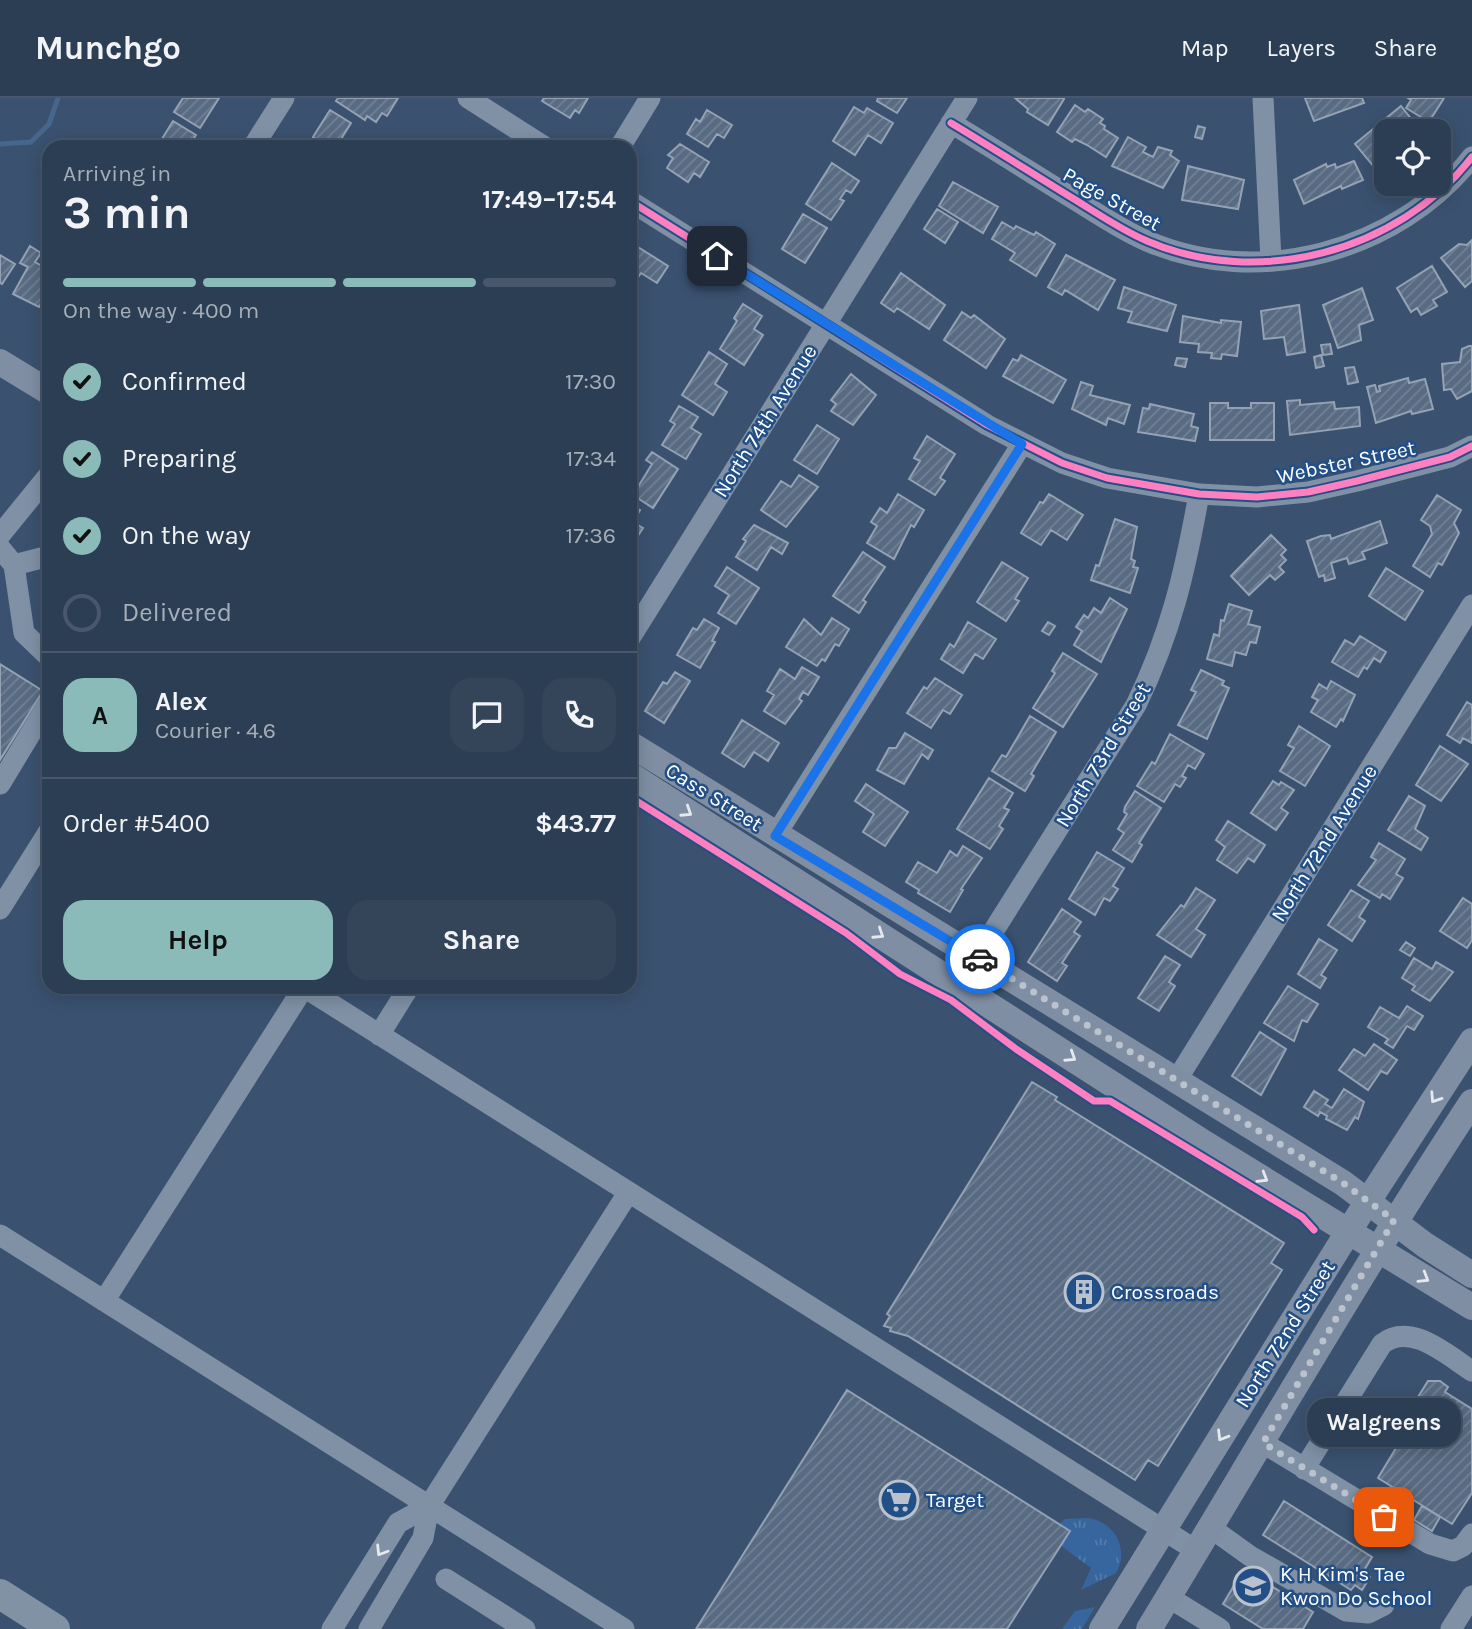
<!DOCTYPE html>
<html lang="en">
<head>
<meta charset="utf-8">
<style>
  :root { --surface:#2c3e54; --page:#34455a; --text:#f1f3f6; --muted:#a6aeb8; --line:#48576b; --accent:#8bbbb9 }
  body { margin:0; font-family:Karla,sans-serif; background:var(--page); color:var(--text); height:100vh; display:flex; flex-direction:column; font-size:26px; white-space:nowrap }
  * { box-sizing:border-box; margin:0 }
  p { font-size:23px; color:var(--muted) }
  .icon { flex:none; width:38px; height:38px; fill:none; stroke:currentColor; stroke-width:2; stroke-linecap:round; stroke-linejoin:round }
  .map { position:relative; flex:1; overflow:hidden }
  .sheet { position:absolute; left:42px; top:42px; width:595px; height:854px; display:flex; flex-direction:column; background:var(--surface); border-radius:21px; box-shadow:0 4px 18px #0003,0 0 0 2px var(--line) }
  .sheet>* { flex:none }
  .controls { position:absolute; left:1374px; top:21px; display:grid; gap:14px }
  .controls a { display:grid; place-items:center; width:77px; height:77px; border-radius:14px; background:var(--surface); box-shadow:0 4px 18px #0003,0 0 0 2px var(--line); font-size:35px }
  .pin { position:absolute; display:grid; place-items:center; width:60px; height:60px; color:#fff; margin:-30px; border-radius:14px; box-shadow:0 4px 10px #0006 }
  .courier { position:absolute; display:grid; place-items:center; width:70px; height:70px; margin:-35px; border:5px solid #1a73e8; border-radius:50%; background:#fff; color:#222; box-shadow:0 2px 9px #0007 }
  .bubble { position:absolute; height:49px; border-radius:21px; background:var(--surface); box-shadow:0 4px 18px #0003,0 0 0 2px var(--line); font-size:23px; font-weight:700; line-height:49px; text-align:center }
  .head em { font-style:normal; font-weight:700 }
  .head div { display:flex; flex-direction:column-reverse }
  .head { display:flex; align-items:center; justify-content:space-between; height:119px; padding:0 21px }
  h1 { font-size:46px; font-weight:700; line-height:52px }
  .bar { display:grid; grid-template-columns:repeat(4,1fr); gap:10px 7px; align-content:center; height:84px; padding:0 21px }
  .bar i { height:9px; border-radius:5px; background:var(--line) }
  .bar .current { background:var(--accent) }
  .bar p { grid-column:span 4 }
  .line { display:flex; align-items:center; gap:18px; padding:0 21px; border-top:2px solid var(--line) }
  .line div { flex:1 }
  .round { display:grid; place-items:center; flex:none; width:74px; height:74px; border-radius:21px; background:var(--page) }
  ol { padding:0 21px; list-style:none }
  li { display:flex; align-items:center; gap:21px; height:77px }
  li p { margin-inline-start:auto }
  li .icon { padding:7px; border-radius:50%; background:var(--accent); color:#111; stroke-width:4 }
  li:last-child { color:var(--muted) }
  li i { width:38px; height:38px; border:4px solid var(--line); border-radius:50% }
  .action { display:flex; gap:14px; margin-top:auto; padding:14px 21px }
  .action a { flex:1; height:80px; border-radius:21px; background:var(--accent); color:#111; font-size:28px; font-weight:700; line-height:80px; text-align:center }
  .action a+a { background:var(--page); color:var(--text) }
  header { display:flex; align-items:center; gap:42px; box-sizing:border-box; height:98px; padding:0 35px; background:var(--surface); border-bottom:2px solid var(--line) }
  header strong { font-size:33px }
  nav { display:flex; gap:38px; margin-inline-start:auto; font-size:24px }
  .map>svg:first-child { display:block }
  .grass { fill:url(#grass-tufts) }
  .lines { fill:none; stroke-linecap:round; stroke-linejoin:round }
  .stream { stroke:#47668d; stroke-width:5 }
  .building { fill:url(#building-hatch); stroke:#94a2b4; stroke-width:2 }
  .minor { stroke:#8091a6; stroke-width:21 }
  .major { stroke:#7f8ea3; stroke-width:26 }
  .highway { stroke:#8192a4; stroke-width:30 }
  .cycleway-casing { stroke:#234f87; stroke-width:11 }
  .cycleway { stroke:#ff80c0; stroke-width:7 }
  .oneway { stroke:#e5e8ed }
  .oneway2 { stroke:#e6e9ed }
  .done { stroke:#bac2cd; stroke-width:7; stroke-dasharray:0 12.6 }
  .route { stroke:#1a73e8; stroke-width:9 }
  .labels { text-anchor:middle; stroke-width:5; stroke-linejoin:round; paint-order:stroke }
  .street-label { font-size:21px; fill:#fff; stroke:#234f87 }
  .poi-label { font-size:21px; fill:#fff; stroke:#234f87; text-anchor:start }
</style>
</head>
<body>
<header>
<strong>Munchgo</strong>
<nav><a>Map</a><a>Layers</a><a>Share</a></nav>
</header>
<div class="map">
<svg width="1472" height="1531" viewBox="0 0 1472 1531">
  <defs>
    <pattern id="grass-tufts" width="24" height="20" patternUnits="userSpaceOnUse" patternTransform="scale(1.75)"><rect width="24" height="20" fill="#37659d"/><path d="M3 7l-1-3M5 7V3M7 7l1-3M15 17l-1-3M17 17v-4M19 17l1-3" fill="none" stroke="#557cac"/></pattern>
    <pattern id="building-hatch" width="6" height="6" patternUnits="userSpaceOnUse" patternTransform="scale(1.75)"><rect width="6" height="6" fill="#586b82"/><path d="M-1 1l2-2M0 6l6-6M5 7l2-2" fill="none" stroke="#718195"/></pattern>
  </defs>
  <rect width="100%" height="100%" fill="#3a5270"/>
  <!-- grass -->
  <path class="grass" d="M1086,1420C1114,1422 1130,1451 1116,1475L1081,1492L1091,1470L1060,1447L1069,1433L1059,1426L1065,1421Z
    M1095,1509L1082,1531H1062L1075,1513Z"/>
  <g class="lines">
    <!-- stream -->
    <path class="stream" d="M0,46L31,44L49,26L58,0"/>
  </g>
  <!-- building -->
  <path class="building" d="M183,0H219L200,30L174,14Z
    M338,0H398L387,18L382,15L376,24L367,18L365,22L336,3Z
    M544,0H588L579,15L575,12L570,20L542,3Z
    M878,0H907L897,15L877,3Z
    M1015,0H1064V1L1048,27L1027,14L1028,11Z
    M1305,0H1362L1364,5L1314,23Z
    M1408,0H1444L1429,24L1406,10L1411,2Z
    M1075,7L1085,14L1088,11L1103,21L1100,25L1105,28L1104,31L1118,40L1106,59L1087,47L1075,41L1072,44L1057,34Z
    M1401,8L1421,33H1386V70L1379,75L1355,46Z
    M854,9L864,15L867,10L893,25L881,45L868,37L855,57L833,43Z
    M330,12L351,25L336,49H328L313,39Z
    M707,12L732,27L724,40L717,36L708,49L687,36L696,21L700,24Z
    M173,23L196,37L188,49H157Z
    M1198,28L1205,30L1202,41L1195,39Z
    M1128,39L1146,49L1143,54L1153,59L1158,49L1172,53L1170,57L1179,63L1163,90L1112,68Z
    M680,46L709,64L700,79L694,75L688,84L667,70L673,60L668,57Z
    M1354,63L1363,82L1342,91L1341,88L1304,106L1294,82L1326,66L1327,69L1335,66L1336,70Z
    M832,65L859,83L851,95L846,92L840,101L844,103L831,122L806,106Z
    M1188,68L1244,82L1238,111L1182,102Z
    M953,84L998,109L983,135L939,108Z
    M937,111L958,124L945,145L924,131Z
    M803,116L827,130L805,165L782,151Z
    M1002,124L1014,131L1016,128L1034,137L1036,134L1055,146L1036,178L1010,162L1015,155L992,141Z
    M1472,142V183L1465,189L1441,160L1459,146L1467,147Z
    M630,144L668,168L657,185L641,175L639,178L632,174L630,177Z
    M30,148L41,155L35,164L49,172V192L39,209L13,196L28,169L20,165Z
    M0,157L15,166L2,186L0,185Z
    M1066,157L1115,182L1098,212L1065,192L1062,197L1048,189Z
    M1432,168L1447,194L1433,202L1437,208L1421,217L1417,210L1411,214L1397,190Z
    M901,175L945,207L929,231L897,210L894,214L881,205Z
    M1124,189L1176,207L1167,233L1128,224L1132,214L1118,210Z
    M1362,190L1373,222L1359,227L1361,242L1338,250L1323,207Z
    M743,206L762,218L754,231L763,237L744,267L720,251L737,223L734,220Z
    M1299,207L1305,254L1287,257L1284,239L1264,241L1261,213Z
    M962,214L971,220L974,217L1005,241L986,270L944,242Z
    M1183,218L1221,225V222L1241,224L1237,258L1222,256L1221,261L1211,260L1212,255L1198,254L1199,246L1180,244Z
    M1330,246L1332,256L1323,257L1321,247Z
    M1469,248H1472V293L1457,301L1451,291L1444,292L1442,266L1460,264L1462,251Z
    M709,254L727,266L715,286L727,294L713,317L682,297Z
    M1021,257L1066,282L1053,305L1003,278L1013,261L1018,263Z
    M1321,257L1324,268L1316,270L1314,259Z
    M1177,260L1187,261L1185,269L1175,267Z
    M1354,269L1358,284L1348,286L1345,270Z
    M851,276L876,297L853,327L831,313L836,306L831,302Z
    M1408,280L1409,285L1425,281L1433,311L1412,316L1411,313L1376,325L1367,289L1375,287L1377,294L1380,293L1379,288Z
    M1081,284L1093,288L1090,297L1130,307L1124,326L1108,320L1106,327L1072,311Z
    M1300,302V307L1334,304L1335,311L1359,309L1360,328L1290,337L1287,303Z
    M1210,305H1228V310H1251V305H1274V342H1210Z
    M1150,306L1194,316L1191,328L1198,330L1195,343L1138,334L1143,310L1149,311Z
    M679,308L698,319L691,330L701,336L686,361L662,347L675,326L670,323Z
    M817,327L839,341L817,376L794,362Z
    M927,338L955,356L940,380L945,383L935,397L909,381L920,363L914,360Z
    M652,354L678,371L653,410L633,397L652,366L646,362Z
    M799,377L818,389L786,429L761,412L781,383L791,389Z
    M898,396L924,412L914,429L911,427L894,461L867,445L877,428L871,424L880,410L887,415Z
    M1049,396L1083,417L1067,442L1051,432L1041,447L1021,435L1040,404L1043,405Z
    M1437,397L1461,412L1454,425L1459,435L1442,467L1438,465L1430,479L1413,468L1432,436L1430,428L1421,422Z
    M630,406L640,412L633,424L643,430L630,450Z
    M1115,421L1137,429L1131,461L1135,463L1133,469L1138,470L1130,495L1091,482L1096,467L1099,468Z
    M1380,423L1387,445L1362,454L1365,461L1349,466L1347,460L1331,465L1335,480L1325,483L1324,477L1319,479L1307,443L1321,438L1330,437L1331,441Z
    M754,427L788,445L782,456L771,449L757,472L736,459L746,443L743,441Z
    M1271,437L1286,452L1281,457L1286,462L1279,469L1284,474L1275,482L1270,477L1249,497L1231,478Z
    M863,454L885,469L863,502L866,504L859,515L833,498Z
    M1002,464L1028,480L1015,501L1019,503L1006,523L977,504Z
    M727,469L759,490L736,526L718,515L729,497L715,488Z
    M1386,470L1423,493L1405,522L1369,498Z
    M1110,500L1127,511L1101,564L1074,547L1082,533L1076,529L1084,517L1088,520L1094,510L1101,515Z
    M1229,506L1252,513L1248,526L1260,529L1256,545L1250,544L1246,557L1235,554L1232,568L1207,561L1214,536L1219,538L1221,522L1224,523Z
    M832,520L849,531L839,548L835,546L825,563L822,561L817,568L786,549L804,521L821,537Z
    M704,521L719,530L712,543L715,544L700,570L677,557L693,530L697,532Z
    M968,524L996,541L983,561L975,556L963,575L941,561L950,546L954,549Z
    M1048,524L1055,528L1049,537L1042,533Z
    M1360,538L1386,554L1380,564L1374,560L1367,571L1364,569L1358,579L1332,564L1345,542L1354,547Z
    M1063,555L1097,576L1063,629L1033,610L1055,575L1052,573Z
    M0,566L43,593L0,662Z
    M802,569L819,579L808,597L803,594L799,601L802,603L785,626L764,613L774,597L767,593L780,571L795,581Z
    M1201,572L1224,583L1222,587L1229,590L1207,641L1178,627L1196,594L1191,592Z
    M675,574L690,583L664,625L645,613L663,584L667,586Z
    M935,580L962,597L950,616L943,612L931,630L907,615L924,589L927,591Z
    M1331,583L1355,597L1343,623L1341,621L1336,629L1311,614L1318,602L1312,599L1319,586L1327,591Z
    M1467,604L1472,607V645L1463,640L1460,645L1447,637Z
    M1030,618L1056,634L1031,676L1034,678L1025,693L992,673L1002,657L1006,659Z
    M742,622L779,645L768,663L754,654L744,669L722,655Z
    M1299,628L1330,648L1305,688L1280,673L1294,650L1288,647Z
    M905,635L933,652L928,661L922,656L904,686L877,672L889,650H896Z
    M1170,636L1204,656L1195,671L1188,667L1182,678L1186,680L1180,689L1175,686L1164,704L1137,688L1152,664L1155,666Z
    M1440,648L1468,666L1441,703L1416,687Z
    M989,680L1013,695L1004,710L1009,712L999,728L1003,731L990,751L957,731Z
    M1273,683L1279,687L1281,684L1294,692L1281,710L1288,715L1276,732L1251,715Z
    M866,686L908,714L885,748L863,734L874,716L855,703Z
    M1135,693L1161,710L1139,745L1142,747L1132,764L1113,752L1124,735L1118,731L1127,716L1124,714L1125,709Z
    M1409,698L1425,708L1415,731L1428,740L1421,752L1388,732Z
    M1228,723L1265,747L1254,764L1248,760L1237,775L1217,762L1225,749L1216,742Z
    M1379,745L1405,761L1396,776L1403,780L1390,801L1382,796L1380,800L1358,787L1376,762L1371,759Z
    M963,748L982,760L961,791L963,792L950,814L918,795L919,792L906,784L918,764L937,775L950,753L957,758Z
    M1097,754L1124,770L1113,788L1118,791L1110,803L1104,800L1095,817L1069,801Z
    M1196,790L1215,802L1196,831L1205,837L1191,859L1157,837L1181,807L1184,809Z
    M1351,792L1369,803L1359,819L1365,823L1352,843L1328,827Z
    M1463,800L1472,806V842L1467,850L1440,833Z
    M1062,811L1081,824L1074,834L1080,838L1062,865L1067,868L1057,883L1028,864Z
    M1319,841L1337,852L1321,877L1326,880L1320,890L1298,876Z
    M1406,844L1415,850L1410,858L1400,852Z
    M1165,858L1180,867L1169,884L1175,888L1159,913L1138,900Z
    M1414,860L1432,871L1436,864L1453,874L1430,903L1412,892L1415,888L1402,880Z
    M1288,888L1318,906L1307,924L1302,922L1294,943L1264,925Z
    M1407,908L1423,918L1414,932L1407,928L1393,950L1385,945L1388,941L1368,929L1380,909L1399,920Z
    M1260,934L1286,951L1261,997L1232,978Z
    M1374,946L1397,962L1387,976L1381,973L1368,992L1339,972L1354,951L1365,958Z
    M1032,984L1057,999L1055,1002L1284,1145L1271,1165L1282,1172L1158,1368L1148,1362L1135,1382L908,1238L890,1233L891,1230L884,1228L890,1218L887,1216Z
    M1344,991L1364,1004L1358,1021L1355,1019L1347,1032L1326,1021L1327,1018L1320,1014L1318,1018L1304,1009L1314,993L1328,1002L1325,1006L1332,1010Z
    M1428,1283H1440L1448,1289L1445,1294L1472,1311V1395L1452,1426L1378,1380L1402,1340L1395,1336Z
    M847,1292L1070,1433L1007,1531H696Z
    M1284,1403L1372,1459L1363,1474L1370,1479L1362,1492L1355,1487L1351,1492L1263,1437Z
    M1422,1408L1440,1419L1432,1433L1414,1422Z
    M1244,1471L1313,1514L1303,1531H1263L1223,1506Z"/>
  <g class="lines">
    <!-- minor -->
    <path class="minor" d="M468,0L545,49
      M1263,0L1271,162
      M951,25C991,49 1030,74 1069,98C1094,113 1119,131 1147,143C1258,191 1398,154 1472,59
      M253,49L284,0
      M620,49L650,0
      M630,103L987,327L1062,365L1107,380L1199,396L1257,399L1308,394L1357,383L1450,359L1472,348
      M0,437L49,377
      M0,450L14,467L49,458
      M14,467L24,535L49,559
      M630,540L967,0
      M0,686L49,605
      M775,738L1022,346
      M0,811L49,733
      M977,859L1136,607C1171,535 1185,474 1199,396
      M304,889L1197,1453
      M379,937L409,889
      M1176,983L1472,507
      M0,1137L624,1531
      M104,1203L304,889
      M1263,1345L1430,1446L1453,1453L1463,1448L1472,1436
      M1304,1371L1382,1246C1411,1223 1448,1258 1472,1273
      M1211,1430L1250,1458L1346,1513L1368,1515L1384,1507
      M446,1481L525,1531
      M1168,1499L1220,1531
      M332,1531L398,1425L429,1408
      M369,1531L423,1440L429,1408L628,1095
      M1451,1531L1472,1498"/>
    <!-- major -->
    <path class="major" d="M0,264L49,294
      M630,646L1343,1085L1425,1147L1472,1177
      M630,677L1204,1045L1472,1209
      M1102,1531L1348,1134L1472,943
      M1149,1531C1256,1355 1359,1176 1472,1004"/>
    <!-- highway -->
    <path class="highway" d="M0,1496L55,1531"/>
    <defs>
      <path id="cycleway" d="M951,25C991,49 1030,74 1069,98C1094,113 1119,131 1147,143C1258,191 1398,154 1472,59
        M630,103L987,327L1062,365L1107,380L1199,396L1257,399L1308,394L1357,383L1450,359L1472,348
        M630,699L846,835L900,876L951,902L1016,951L1094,1003H1110L1302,1119L1314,1132"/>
    </defs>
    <!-- cycleway casing -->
    <use href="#cycleway" class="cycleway-casing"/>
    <!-- cycleway -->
    <use href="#cycleway" class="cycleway"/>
  </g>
  <!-- one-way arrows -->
  <defs><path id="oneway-chevron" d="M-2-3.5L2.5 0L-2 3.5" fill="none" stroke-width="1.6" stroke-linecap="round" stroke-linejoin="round" transform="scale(1.75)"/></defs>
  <g class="oneway">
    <use href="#oneway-chevron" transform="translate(687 714) rotate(33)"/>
    <use href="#oneway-chevron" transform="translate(879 836) rotate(33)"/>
    <use href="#oneway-chevron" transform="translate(1071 959) rotate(33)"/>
    <use href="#oneway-chevron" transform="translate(1435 1000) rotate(123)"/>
    <use href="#oneway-chevron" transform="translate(1263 1080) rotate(31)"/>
    <use href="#oneway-chevron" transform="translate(1424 1180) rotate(31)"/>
    <use href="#oneway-chevron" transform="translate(1222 1338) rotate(121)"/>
  </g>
  <use class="oneway2" href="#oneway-chevron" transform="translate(381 1453) rotate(122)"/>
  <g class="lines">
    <!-- done -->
    <path class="done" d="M980,861L1343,1085L1394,1122L1263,1345L1384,1419"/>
    <!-- route -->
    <path class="route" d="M717,158L1022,346L775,738L980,861"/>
  </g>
  <!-- icons -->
  <defs>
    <symbol id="building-ring" viewBox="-11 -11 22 22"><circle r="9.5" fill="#234f87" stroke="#bac2cd" stroke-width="1.5"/><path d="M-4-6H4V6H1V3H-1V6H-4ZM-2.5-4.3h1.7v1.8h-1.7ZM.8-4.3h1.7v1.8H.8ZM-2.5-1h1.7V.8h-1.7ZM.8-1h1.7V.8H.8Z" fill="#bac2cd"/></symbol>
    <symbol id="supermarket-ring" viewBox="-11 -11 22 22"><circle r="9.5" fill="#234f87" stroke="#bac2cd" stroke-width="1.5"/><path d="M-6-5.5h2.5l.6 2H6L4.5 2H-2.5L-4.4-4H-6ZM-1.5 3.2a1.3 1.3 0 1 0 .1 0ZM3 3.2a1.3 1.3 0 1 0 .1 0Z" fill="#bac2cd"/></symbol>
    <symbol id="school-ring" viewBox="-11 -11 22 22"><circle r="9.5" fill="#234f87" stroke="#bac2cd" stroke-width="1.5"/><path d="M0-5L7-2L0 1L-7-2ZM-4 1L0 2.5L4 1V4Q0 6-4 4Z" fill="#bac2cd"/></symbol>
  </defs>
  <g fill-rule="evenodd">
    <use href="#building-ring" x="1062" y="1172" width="44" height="44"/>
    <use href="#supermarket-ring" x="877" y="1380" width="44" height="44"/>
    <use href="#school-ring" x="1231" y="1466" width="44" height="44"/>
  </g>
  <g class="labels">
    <!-- street labels -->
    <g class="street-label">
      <text transform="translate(1112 101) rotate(29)" y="7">Page Street</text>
      <text transform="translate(765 323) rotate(-58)" y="7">North 74th Avenue</text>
      <text transform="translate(1346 364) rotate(-12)" y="7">Webster Street</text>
      <text transform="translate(1103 657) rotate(-59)" y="7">North 73rd Street</text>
      <text transform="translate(714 699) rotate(32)" y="7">Cass Street</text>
      <text transform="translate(1324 745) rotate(-58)" y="7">North 72nd Avenue</text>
      <text transform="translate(1285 1236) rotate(-58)" y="7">North 72nd Street</text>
    </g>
    <!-- poi labels -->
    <g class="poi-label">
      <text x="1111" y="1201">Crossroads</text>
      <text x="926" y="1409">Target</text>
      <text x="1280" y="1483">K H Kim's Tae<tspan x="1280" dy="24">Kwon Do School</tspan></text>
    </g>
  </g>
</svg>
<div class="controls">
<a><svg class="icon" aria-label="locate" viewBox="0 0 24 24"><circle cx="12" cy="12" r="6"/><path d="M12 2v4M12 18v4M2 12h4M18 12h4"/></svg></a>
</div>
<div class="pin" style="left:1384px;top:1419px;background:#ea580c"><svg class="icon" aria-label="bag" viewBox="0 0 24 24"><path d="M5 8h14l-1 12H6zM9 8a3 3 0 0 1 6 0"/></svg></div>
<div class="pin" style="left:717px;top:158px;background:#1f2937"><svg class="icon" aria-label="home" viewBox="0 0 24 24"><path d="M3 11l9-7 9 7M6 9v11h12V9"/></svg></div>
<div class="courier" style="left:980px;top:861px"><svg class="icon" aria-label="car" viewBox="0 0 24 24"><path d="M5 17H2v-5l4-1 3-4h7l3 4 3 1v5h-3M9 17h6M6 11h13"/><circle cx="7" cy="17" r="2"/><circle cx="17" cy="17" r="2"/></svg></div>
<div class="bubble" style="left:1307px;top:1300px;width:154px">Walgreens</div>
<section class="sheet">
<div class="head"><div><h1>3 min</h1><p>Arriving in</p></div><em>17:49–17:54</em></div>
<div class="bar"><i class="current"></i><i class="current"></i><i class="current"></i><i></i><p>On the way · 400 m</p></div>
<ol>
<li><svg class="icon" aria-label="check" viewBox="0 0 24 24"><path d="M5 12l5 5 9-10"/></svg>Confirmed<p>17:30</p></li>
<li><svg class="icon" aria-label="check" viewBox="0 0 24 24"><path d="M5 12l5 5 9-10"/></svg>Preparing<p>17:34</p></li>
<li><svg class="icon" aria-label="check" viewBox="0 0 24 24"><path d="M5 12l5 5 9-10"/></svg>On the way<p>17:36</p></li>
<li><i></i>Delivered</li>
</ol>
<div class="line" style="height:126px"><b class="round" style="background:var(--accent);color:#111">A</b><div><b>Alex</b><p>Courier · 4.6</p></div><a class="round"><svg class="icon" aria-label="chat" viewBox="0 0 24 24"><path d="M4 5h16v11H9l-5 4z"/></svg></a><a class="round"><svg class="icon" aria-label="phone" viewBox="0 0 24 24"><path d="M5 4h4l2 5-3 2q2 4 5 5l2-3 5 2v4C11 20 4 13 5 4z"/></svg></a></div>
<div class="line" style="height:91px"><div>Order #5400</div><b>$43.77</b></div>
<div class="action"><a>Help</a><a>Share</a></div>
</section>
</div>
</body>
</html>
